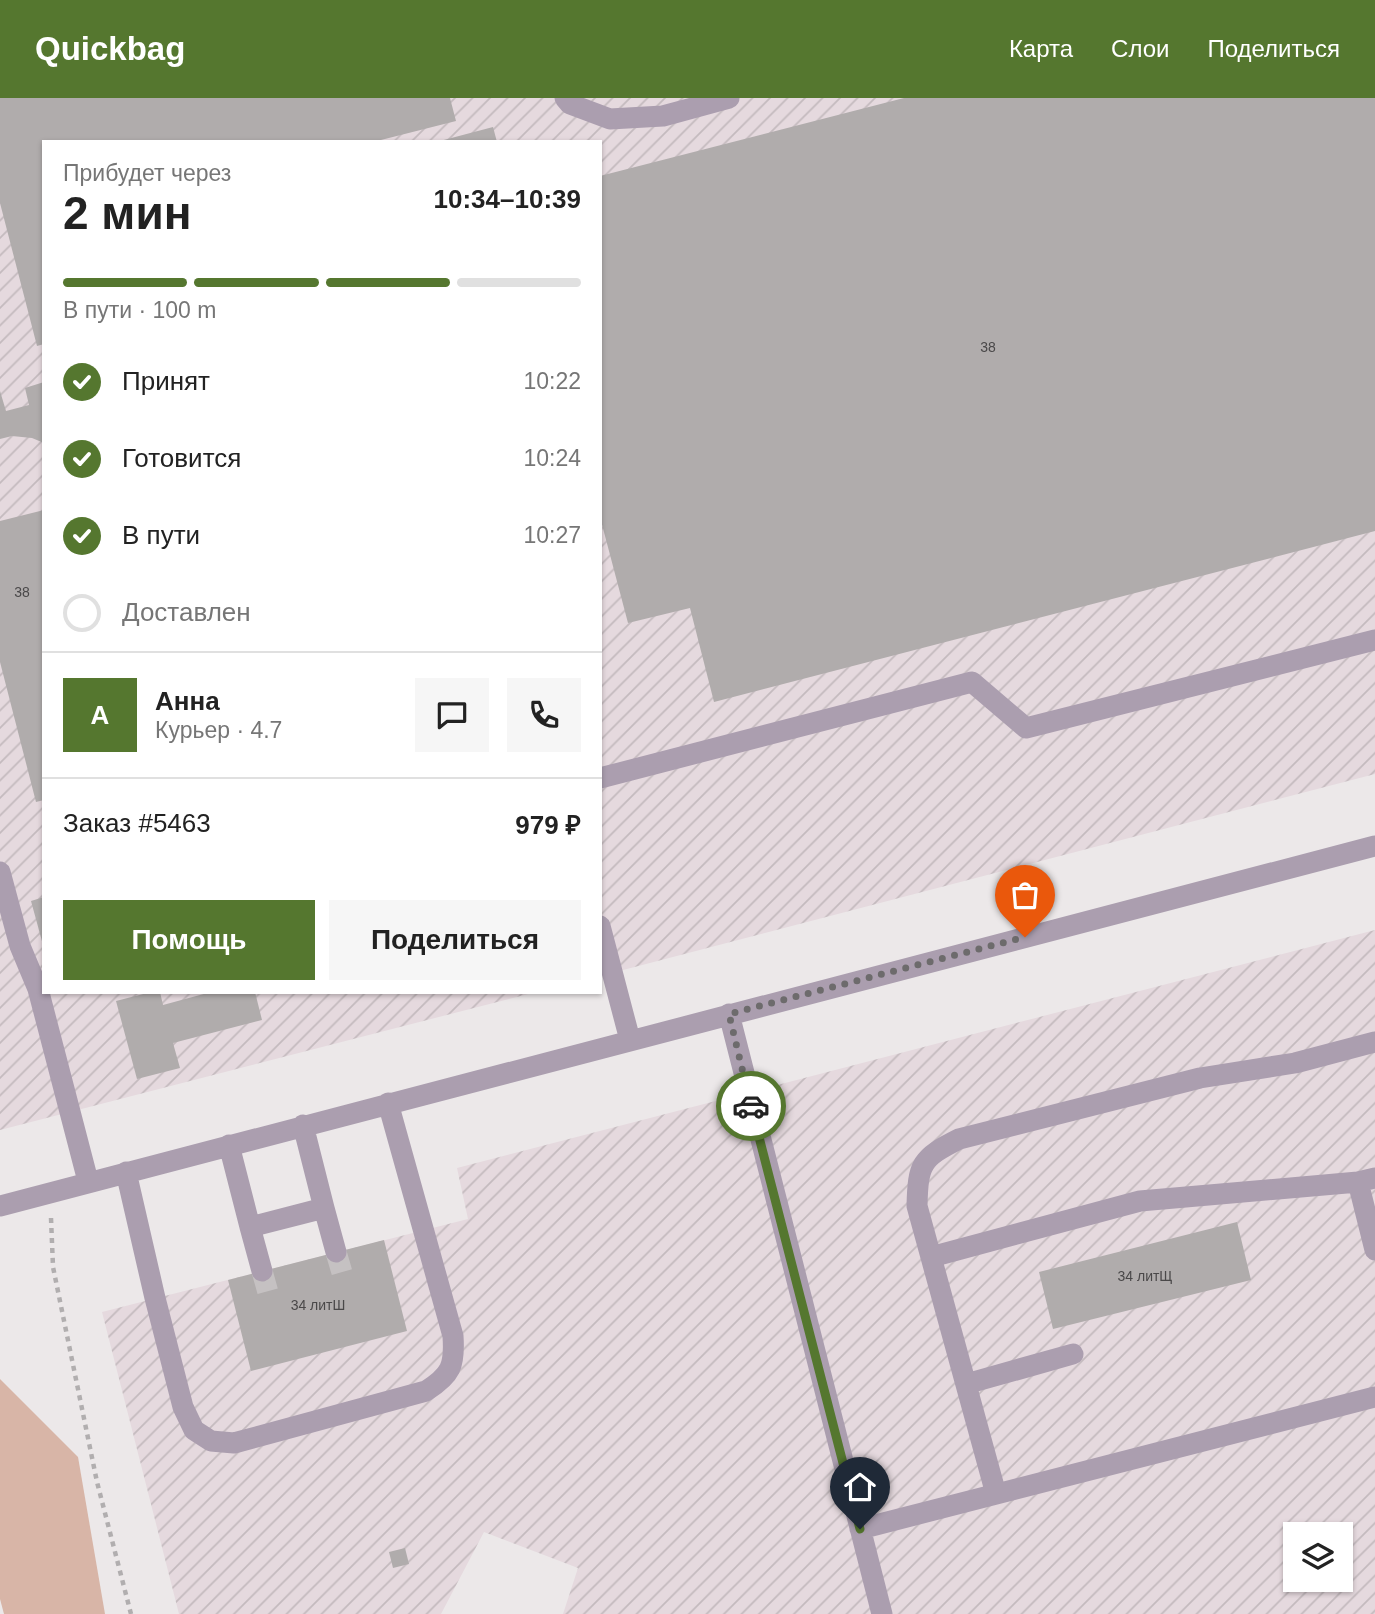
<!DOCTYPE html>
<html lang="ru">
<head>
<meta charset="utf-8">
<style>
  :root { --surface:#fff; --page:#f6f6f6; --text:#222; --muted:#767676; --line:#e0e0e0; --accent:#55772f }
  body { margin:0; font-family:Arial,sans-serif; background:var(--page); color:var(--text); height:100vh; display:flex; flex-direction:column; font-size:26px; white-space:nowrap }
  * { box-sizing:border-box; margin:0 }
  p { font-size:23px; color:var(--muted) }
  .icon { flex:none; width:38px; height:38px; fill:none; stroke:currentColor; stroke-width:2; stroke-linecap:round; stroke-linejoin:round }
  .map { position:relative; flex:1; overflow:hidden }
  .side { position:absolute; left:42px; top:42px; width:560px; height:854px; display:flex; flex-direction:column; background:var(--surface); border-radius:0px; box-shadow:0 2px 5px #0004 }
  .side>* { flex:none }
  .tools { position:absolute; left:1283px; top:1424px; display:grid; gap:14px }
  .tools a { display:grid; place-items:center; width:70px; height:70px; border-radius:0px; background:var(--surface); box-shadow:0 2px 5px #0004; font-size:35px }
  .pin { position:absolute; display:grid; place-items:center; width:60px; height:60px; color:#fff; margin:-72px -30px; border-radius:50% 50% 50% 0; rotate:-45deg; box-shadow:0 0 7px #0007 }
  .pin .icon { rotate:45deg }
  .courier { position:absolute; display:grid; place-items:center; width:70px; height:70px; margin:-35px; border:5px solid #55772f; border-radius:50%; background:#fff; color:#222; box-shadow:0 2px 9px #0007 }
  .head em { font-style:normal; font-weight:600 }
  .head div { display:flex; flex-direction:column-reverse }
  .head { display:flex; align-items:center; justify-content:space-between; height:119px; padding:0 21px }
  h1 { font-size:46px; font-weight:600; line-height:52px }
  .bar { display:grid; grid-template-columns:repeat(4,1fr); gap:10px 7px; align-content:center; height:84px; padding:0 21px }
  .bar i { height:9px; border-radius:5px; background:var(--line) }
  .bar .selected { background:var(--accent) }
  .bar p { grid-column:span 4 }
  .line { display:flex; align-items:center; gap:18px; padding:0 21px; border-top:2px solid var(--line) }
  .line div { flex:1 }
  .round { display:grid; place-items:center; flex:none; width:74px; height:74px; border-radius:0px; background:var(--page) }
  ol { padding:0 21px; list-style:none }
  li { display:flex; align-items:center; gap:21px; height:77px }
  li p { margin-inline-start:auto }
  li .icon { padding:7px; border-radius:50%; background:var(--accent); color:#fff; stroke-width:4 }
  li:last-child { color:var(--muted) }
  li i { width:38px; height:38px; border:4px solid var(--line); border-radius:50% }
  .primary-button { display:flex; gap:14px; margin-top:auto; padding:14px 21px }
  .primary-button a { flex:1; height:80px; border-radius:0px; background:var(--accent); color:#fff; font-size:28px; font-weight:600; line-height:80px; text-align:center }
  .primary-button a+a { background:var(--page); color:var(--text) }
  header { display:flex; align-items:center; gap:42px; box-sizing:border-box; height:98px; padding:0 35px; background:var(--accent); color:#fff }
  header strong { font-size:33px }
  nav { display:flex; gap:38px; margin-inline-start:auto; font-size:24px }
  .map>svg:first-child { display:block }
  .industrial { fill:url(#industrial-furrows); fill-rule:evenodd }
  .green { fill:#d8b5a7 }
  .building { fill:#b0acac }
  .lines { fill:none; stroke-linecap:round; stroke-linejoin:round }
  .minor-tunnel { stroke:#c5c1c2; stroke-width:21; stroke-dasharray:21 10; stroke-linecap:butt }
  .path { stroke:#b1aeaf; stroke-width:4.5; stroke-dasharray:5 5; stroke-linecap:butt }
  .minor { stroke:#ab9eaf; stroke-width:21 }
  .done { stroke:#6d6b6c; stroke-width:7; stroke-dasharray:0 12.6 }
  .route { stroke:#55772f; stroke-width:9 }
  .labels { text-anchor:middle; stroke-width:5; stroke-linejoin:round; paint-order:stroke }
  .number-label { font-size:14px; fill:#4a4849 }
</style>
</head>
<body>
<header>
<strong>Quickbag</strong>
<nav><a>Карта</a><a>Слои</a><a>Поделиться</a></nav>
</header>
<div class="map">
<svg width="1375" height="1516" viewBox="0 0 1375 1516">
  <defs>
    <pattern id="industrial-furrows" width="10" height="10" patternUnits="userSpaceOnUse" patternTransform="scale(1.75)"><rect width="10" height="10" fill="#e5d9de"/><path d="M-1 1l2-2M0 10L10 0M9 11l2-2" fill="none" stroke="#c4babe"/></pattern>
  </defs>
  <rect width="100%" height="100%" fill="#ece8e9"/>
  <!-- industrial -->
  <path class="industrial" d="M0,0H1375V676L600,878V44H44V894H536L0,1032Z
    M1375,832V1516H563L578,1470L484,1434L441,1516H179L102,1214L468,1121L457,1070ZM1295,1437H1340V1482H1295Z"/>
  <!-- green -->
  <path class="green" d="M0,1281L78,1359L105,1516H4L0,1501Z"/>
  <!-- building -->
  <path class="building" d="M0,0H450L456,23L373,44H44V246L37,248L0,105Z
    M904,0H1375V433L714,604L690,510L628,525L600,419V78Z
    M493,29L497,44H440V43Z
    M44,284V345L32,340L12,338L0,341V293L6,313L29,307L25,290Z
    M44,412V702L36,704L0,564V423Z
    M44,799V847H43L31,803Z
    M151,894H160L163,907L211,894H255L262,922L173,945L180,970L137,981L116,903Z
    M1237,1124L1251,1182L1053,1231L1039,1174Z
    M384,1142L407,1233L251,1273L228,1182Z
    M405,1450L409,1466L393,1470L389,1454Z"/>
  <g class="lines">
    <!-- minor-tunnel -->
    <path class="minor-tunnel" d="M336,1154L343,1178
      M262,1173L269,1198"/>
    <!-- path -->
    <path class="path" d="M51,1120L53,1169L97,1384L131,1516"/>
    <!-- minor -->
    <path class="minor" d="M565,0L570,6L610,21L663,18L729,0
      M600,680L972,584L1026,630L1375,542
      M0,774L20,848L38,891L88,1083
      M600,828L630,942
      M729,916L882,1516
      M229,1047L250,1129L324,1110L303,1027
      M126,1074L155,1200L183,1309L194,1332L211,1343L234,1345L426,1293C451,1277 455,1268 453,1238L388,1005
      M1358,1084L1375,1152
      M0,1108L1375,748
      M324,1110L336,1154
      M250,1129L262,1173
      M931,1159L1140,1103L1358,1084L1375,1080
      M966,1286L1073,1256
      M996,1396L917,1108C918,1066 921,1060 959,1041L1200,980L1295,965L1375,944
      M860,1431L1375,1299"/>
  </g>
  <g class="lines">
    <!-- done -->
    <path class="done" d="M751,1008L729,916L1025,839"/>
    <!-- route -->
    <path class="route" d="M751,1008L860,1431"/>
  </g>
  <g class="labels">
    <!-- number labels -->
    <g class="number-label">
      <text x="988" y="254">38</text>
      <text x="22" y="499">38</text>
      <text x="1145" y="1183">34 литЩ</text>
      <text x="318" y="1212">34 литШ</text>
    </g>
  </g>
</svg>
<div class="tools">
<a><svg class="icon" aria-label="layers" viewBox="0 0 24 24"><path d="M12 4l9 5-9 5-9-5zM3 14l9 5 9-5"/></svg></a>
</div>
<div class="pin" style="left:1025px;top:839px;background:#ea580c"><svg class="icon" aria-label="bag" viewBox="0 0 24 24"><path d="M5 8h14l-1 12H6zM9 8a3 3 0 0 1 6 0"/></svg></div>
<div class="pin" style="left:860px;top:1431px;background:#1f2937"><svg class="icon" aria-label="home" viewBox="0 0 24 24"><path d="M3 11l9-7 9 7M6 9v11h12V9"/></svg></div>
<div class="courier" style="left:751px;top:1008px"><svg class="icon" aria-label="car" viewBox="0 0 24 24"><path d="M5 17H2v-5l4-1 3-4h7l3 4 3 1v5h-3M9 17h6M6 11h13"/><circle cx="7" cy="17" r="2"/><circle cx="17" cy="17" r="2"/></svg></div>
<section class="side">
<div class="head"><div><h1>2 мин</h1><p>Прибудет через</p></div><em>10:34–10:39</em></div>
<div class="bar"><i class="selected"></i><i class="selected"></i><i class="selected"></i><i></i><p>В пути · 100 m</p></div>
<ol>
<li><svg class="icon" aria-label="check" viewBox="0 0 24 24"><path d="M5 12l5 5 9-10"/></svg>Принят<p>10:22</p></li>
<li><svg class="icon" aria-label="check" viewBox="0 0 24 24"><path d="M5 12l5 5 9-10"/></svg>Готовится<p>10:24</p></li>
<li><svg class="icon" aria-label="check" viewBox="0 0 24 24"><path d="M5 12l5 5 9-10"/></svg>В пути<p>10:27</p></li>
<li><i></i>Доставлен</li>
</ol>
<div class="line" style="height:126px"><b class="round" style="background:var(--accent);color:#fff">А</b><div><b>Анна</b><p>Курьер · 4.7</p></div><a class="round"><svg class="icon" aria-label="chat" viewBox="0 0 24 24"><path d="M4 5h16v11H9l-5 4z"/></svg></a><a class="round"><svg class="icon" aria-label="phone" viewBox="0 0 24 24"><path d="M5 4h4l2 5-3 2q2 4 5 5l2-3 5 2v4C11 20 4 13 5 4z"/></svg></a></div>
<div class="line" style="height:91px"><div>Заказ #5463</div><b>979 ₽</b></div>
<div class="primary-button"><a>Помощь</a><a>Поделиться</a></div>
</section>
</div>
</body>
</html>
